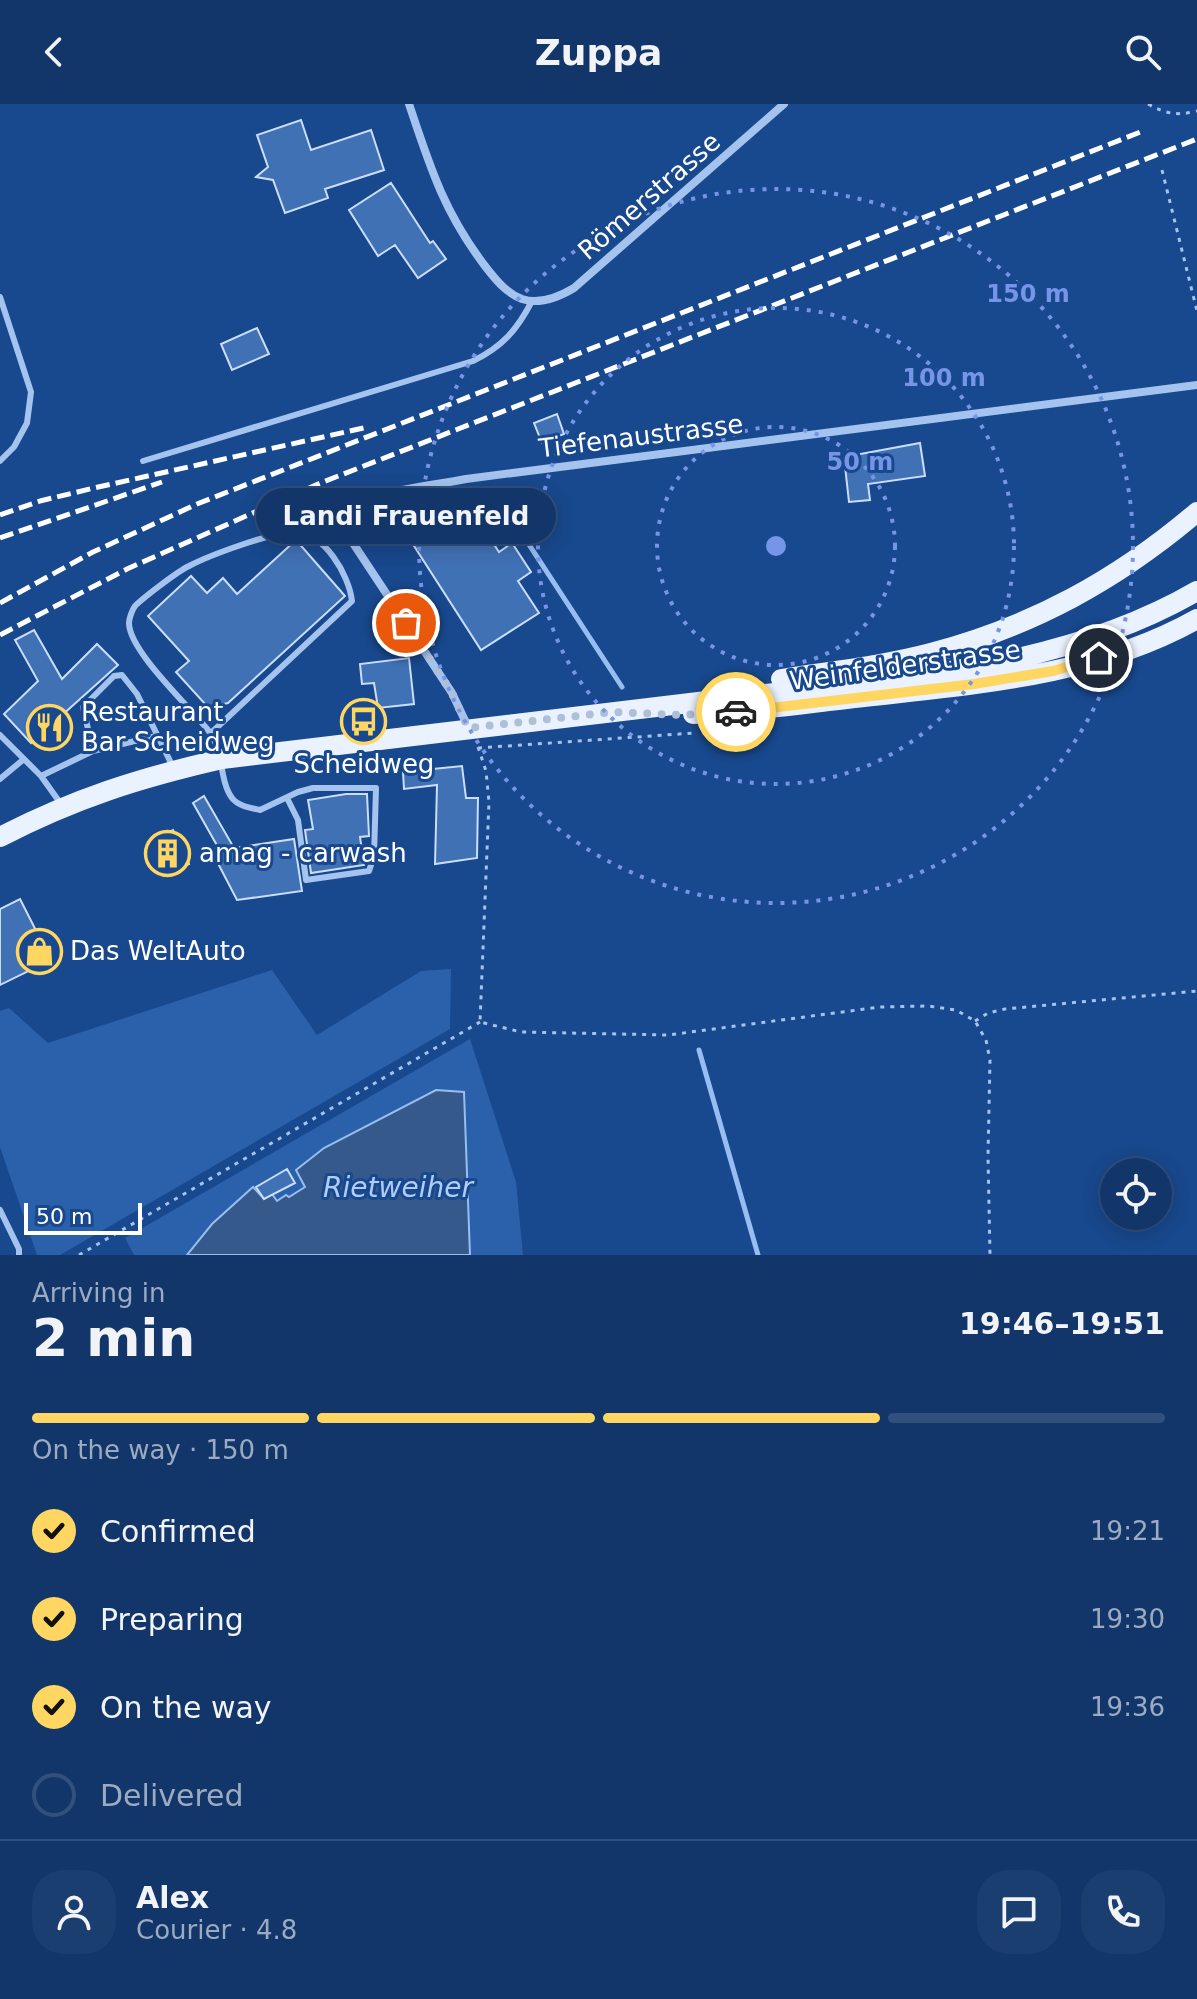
<!DOCTYPE html>
<html lang="en">
<head>
<meta charset="utf-8">
<style>
  :root { --surface:#12366a; --page:#1b3e70; --text:#f1f3f6; --muted:#9cabc1; --line:#31507e; --accent:#ffd661 }
  body { margin:0; font-family:"DejaVu Sans",sans-serif; background:var(--page); color:var(--text); height:100vh; display:flex; flex-direction:column; font-size:30px; white-space:nowrap }
  * { box-sizing:border-box; margin:0 }
  p { font-size:26px; color:var(--muted) }
  .icon { flex:none; width:44px; height:44px; fill:none; stroke:currentColor; stroke-width:2; stroke-linecap:round; stroke-linejoin:round }
  .map { position:relative; height:1151px; overflow:hidden }
  .details { display:flex; flex-direction:column; background:var(--surface); flex:1 }
  .details>* { flex:none }
  .tools { position:absolute; left:1100px; top:1054px; display:grid; gap:16px }
  .tools a { display:grid; place-items:center; width:72px; height:72px; border-radius:50%; background:var(--surface); box-shadow:0 4px 20px #0003,0 0 0 2px var(--line); font-size:40px }
  .scale { position:absolute; left:24px; bottom:20px; width:118px; box-sizing:border-box; padding-left:8px; border:4px solid #fff; border-top:0; font-size:22px; line-height:28px; white-space:nowrap; color:#fff; -webkit-text-stroke:6px #18488d; paint-order:stroke }
  .pin { position:absolute; display:grid; place-items:center; width:68px; height:68px; color:#fff; margin:-34px; border:4px solid #fff; border-radius:50%; box-shadow:0 2px 8px #0007 }
  .courier { position:absolute; display:grid; place-items:center; width:80px; height:80px; margin:-40px; border:6px solid #ffd661; border-radius:50%; background:#fff; color:#222; box-shadow:0 2px 10px #0007 }
  .bubble { position:absolute; height:56px; border-radius:28px; background:var(--surface); box-shadow:0 4px 20px #0003,0 0 0 2px var(--line); font-size:26px; font-weight:700; line-height:56px; text-align:center }
  .summary em { font-style:normal; font-weight:700 }
  .summary div { display:flex; flex-direction:column-reverse }
  .summary { display:flex; align-items:center; justify-content:space-between; height:136px; padding:0 32px }
  h1 { font-size:52px; font-weight:700; line-height:60px }
  .bar { display:grid; grid-template-columns:repeat(4,1fr); gap:12px 8px; align-content:center; height:96px; padding:0 32px }
  .bar i { height:10px; border-radius:6px; background:var(--line) }
  .bar .selected { background:var(--accent) }
  .bar p { grid-column:span 4 }
  .line { display:flex; align-items:center; gap:20px; padding:0 32px; border-top:2px solid var(--line) }
  .line div { flex:1 }
  .round { display:grid; place-items:center; flex:none; width:84px; height:84px; border-radius:32px; background:var(--page) }
  ol { padding:0 32px; list-style:none }
  li { display:flex; align-items:center; gap:24px; height:88px }
  li p { margin-inline-start:auto }
  li .icon { padding:8px; border-radius:50%; background:var(--accent); color:#111; stroke-width:4 }
  li:last-child { color:var(--muted) }
  li i { width:44px; height:44px; border:4px solid var(--line); border-radius:50% }
  header { display:flex; justify-content:space-between; align-items:center; height:104px; padding:0 32px; background:var(--surface); font-size:36px; font-weight:700 }
  .map>svg:first-child { display:block }
  .green { fill:#2b61ab }
  .water { fill:#36598c; stroke:#96bef1; stroke-width:2 }
  .lines { fill:none; stroke-linecap:round; stroke-linejoin:round }
  .stream { stroke:#96bef1; stroke-width:5 }
  .building { fill:#4171b5; stroke:#cadefa; stroke-width:2 }
  .path { stroke:#a4c3ee; stroke-width:3; stroke-dasharray:4 6; stroke-linecap:butt }
  .lane { stroke:#a4c3ee; stroke-width:6 }
  .street { stroke:#a4c3ee; stroke-width:8 }
  .primary { stroke:#ebf2ff; stroke-width:20 }
  .rail { stroke:#fff; stroke-width:5; stroke-dasharray:14 6; stroke-linecap:butt }
  .done { stroke:#aebfd7; stroke-width:8; stroke-dasharray:0 14.4 }
  .route { stroke:#ffd661; stroke-width:10 }
  .ring { fill:none; stroke:#7795e8; stroke-width:4; stroke-dasharray:4 8 }
  .labels { text-anchor:middle; stroke-width:6; stroke-linejoin:round; paint-order:stroke }
  .street-label { font-size:26px; fill:#fff; stroke:#18488d }
  .poi-label { font-size:26px; fill:#fff; stroke:#18488d; text-anchor:start }
  .water-label { font-size:28px; font-style:italic; fill:#afcdf6; stroke:#18488d }
  .centre { fill:#7795e8; stroke:#18488d; stroke-width:4 }
  .ring-label { font-size:24px; text-anchor:middle; font-weight:bold; fill:#7795e8; stroke:#18488d; stroke-width:6; stroke-linejoin:round; paint-order:stroke }
</style>
</head>
<body>
<header><svg class="icon" aria-label="back" viewBox="0 0 24 24"><path d="M15 5l-7 7 7 7"/></svg>Zuppa<svg class="icon" aria-label="search" viewBox="0 0 24 24"><circle cx="10" cy="10" r="6"/><path d="M15 15l6 6"/></svg></header>
<div class="map">
<svg width="1197" height="1151" viewBox="0 0 1197 1151">
  <rect width="100%" height="100%" fill="#18488d"/>
  <!-- green -->
  <path class="green" d="M451,865L450,925L60,1151H37L0,1043V907L9,904L48,939L272,866L317,931L421,867Z
    M470,935L516,1078L523,1151H470L464,989L436,986L324,1044L305,1083L288,1093L286,1091L277,1097L264,1095L253,1083L212,1120L187,1151H134L125,1134Z"/>
  <!-- water -->
  <path class="water" d="M436,986L464,988L470,1151H187L212,1120L253,1083L264,1095L272,1090L277,1097L286,1091L289,1093L305,1083L296,1066L324,1044Z"/>
  <g class="lines">
    <!-- stream -->
    <path class="stream" d="M496,390L622,583
      M699,946L758,1151"/>
  </g>
  <!-- building -->
  <path class="building" d="M301,16L311,46L371,26L384,66L325,85L328,94L285,109L273,76L256,73L268,63L257,31Z
    M391,79L430,139L433,137L446,155L418,174L395,141L378,152L349,106Z
    M257,224L269,250L232,266L221,240Z
    M557,310L564,330L542,339L534,319Z
    M920,339L925,372L868,380L870,396L849,398L844,353Z
    M464,394L499,448L512,439L531,468L518,477L539,509L481,546L407,431Z
    M296,436L345,492L228,599L212,603L205,600L176,568L189,557L148,512L191,472L207,489L223,474L237,490Z
    M34,526L62,575L97,540L118,561L60,613L67,619L49,636L42,629L31,639L4,610L38,577L15,536Z
    M409,554L414,600L378,604L374,579L362,580L360,560Z
    M462,662L466,694H478L477,754L435,760L437,681L404,685L403,668Z
    M346,690H367L369,732L360,733L364,761L311,769L305,726L313,725L308,696Z
    M204,692L234,744L294,735L302,787L237,796L211,746L219,745L193,699Z
    M173,726L189,760L164,772L148,738Z
    M20,795L51,856L0,881V805Z
    M287,1065L295,1079L264,1095L256,1083Z"/>
  <g class="lines">
    <!-- path -->
    <path class="path" d="M1148,0C1166,10 1177,12 1197,7
      M1162,66L1197,207
      M478,643L486,667L489,698L480,918L521,928L668,931L880,903L928,902L956,906L975,917L986,936L990,956L988,1052L990,1151
      M478,644L694,629
      M975,917L988,909L1005,905L1197,887
      M79,1151L480,918"/>
    <!-- lane -->
    <path class="lane" d="M0,193L31,288L27,319L14,343L0,357
      M143,357L473,257C502,243 517,226 532,197
      M211,629L352,497C349,471 324,427 293,428C270,429 210,451 189,462C178,467 143,494 135,502C132,506 129,515 129,519C129,547 190,603 208,626C224,645 219,677 232,694C238,702 251,704 260,706L298,688L313,684H376L374,752L369,767L306,776L298,716L287,694
      M0,631L41,672L61,700
      M93,647L83,603L114,572L122,571L137,590L173,663
      M41,672L93,647L156,632
      M0,675L24,655
      M0,1106L19,1145V1151"/>
    <!-- street -->
    <path class="street" d="M409,0C430,63 444,108 485,162C495,175 506,189 522,195C540,201 559,193 574,184L784,0
      M468,623L452,589L345,427L342,417L344,408C379,385 426,383 466,375L1197,281"/>
    <!-- primary -->
    <path class="primary" d="M781,575C831,567 882,562 931,549C1033,522 1117,476 1197,408
      M693,610C751,608 807,599 864,593C977,580 1096,572 1197,515
      M0,733C76,694 139,674 222,655C394,633 567,614 740,593C894,574 1059,567 1197,487"/>
    <!-- rail -->
    <path class="rail" d="M0,411L40,397L94,384L368,323
      M0,434L162,378
      M0,499L93,448L197,400L1143,27
      M0,531L127,465L318,380L1197,35"/>
  </g>
  <g class="lines">
    <!-- done -->
    <path class="done" d="M406,519L452,589L468,624L613,608L681,611L736,608"/>
    <!-- route -->
    <path class="route" d="M736,608L974,580L1053,567L1099,554"/>
  </g>
  <!-- distance rings -->
  <g class="ring">
    <circle cx="776" cy="442" r="119"/>
    <circle cx="776" cy="442" r="238"/>
    <circle cx="776" cy="442" r="357"/>
  </g>
  <!-- icons -->
  <defs>
    <symbol id="bus-ring" viewBox="-11 -11 22 22"><circle r="9.5" fill="#18488d" stroke="#ffd661" stroke-width="1.5"/><path d="M-5-6H5V4H4V6H2V4H-2V6H-4V4H-5ZM-3.5-4V0h7V-4ZM-3.5 1.2v1.5H-2V1.2ZM2 1.2v1.5H3.5V1.2Z" fill="#ffd661"/></symbol>
    <symbol id="restaurant-ring" viewBox="-11 -11 22 22"><circle r="9.5" fill="#18488d" stroke="#ffd661" stroke-width="1.5"/><path d="M-5-6h1v4h1v-4h1v4h1v-4h1v5L-1.5 .5V6h-2V.5L-5-1ZM5-6V6H3V1.5H1.5Q1.5-4 5-6Z" fill="#ffd661"/></symbol>
    <symbol id="building-ring" viewBox="-11 -11 22 22"><circle r="9.5" fill="#18488d" stroke="#ffd661" stroke-width="1.5"/><path d="M-4-6H4V6H1V3H-1V6H-4ZM-2.5-4.3h1.7v1.8h-1.7ZM.8-4.3h1.7v1.8H.8ZM-2.5-1h1.7V.8h-1.7ZM.8-1h1.7V.8H.8Z" fill="#ffd661"/></symbol>
    <symbol id="shop-ring" viewBox="-11 -11 22 22"><circle r="9.5" fill="#18488d" stroke="#ffd661" stroke-width="1.5"/><path d="M-5-2.5h2.3a2.7 3.5 0 0 1 5.4 0H5L5.5 6h-11ZM-1.5-2.5h3a1.5 2.3 0 0 0-3 0Z" fill="#ffd661"/></symbol>
  </defs>
  <g fill-rule="evenodd">
    <use href="#bus-ring" x="338" y="592" width="51" height="51"/>
    <use href="#restaurant-ring" x="24" y="598" width="51" height="51"/>
    <use href="#building-ring" x="142" y="724" width="51" height="51"/>
    <use href="#shop-ring" x="14" y="822" width="51" height="51"/>
  </g>
  <g class="labels">
    <!-- street labels -->
    <g class="street-label">
      <text transform="translate(649 92) rotate(-41)" y="9">Römerstrasse</text>
      <text transform="translate(641 332) rotate(-7)" y="9">Tiefenaustrasse</text>
      <text transform="translate(905 561) rotate(-8)" y="9">Weinfelderstrasse</text>
    </g>
    <!-- poi labels -->
    <g class="poi-label">
      <text x="81" y="617">Restaurant<tspan x="81" dy="30">Bar Scheidweg</tspan></text>
      <text x="364" y="669" text-anchor="middle">Scheidweg</text>
      <text x="199" y="758">amag - carwash</text>
      <text x="70" y="856">Das WeltAuto</text>
    </g>
    <!-- water labels -->
    <g class="water-label">
      <text x="398" y="1093">Rietweiher</text>
    </g>
  </g>
  <circle cx="776" cy="442" r="12" class="centre"/>
  <g class="ring-label">
    <text x="1028" y="198">150 m</text>
    <text x="944" y="282">100 m</text>
    <text x="860" y="366">50 m</text>
  </g>
</svg>
<div class="tools">
<a><svg class="icon" aria-label="locate" viewBox="0 0 24 24"><circle cx="12" cy="12" r="6"/><path d="M12 2v4M12 18v4M2 12h4M18 12h4"/></svg></a>
</div>
<div class="scale">50 m</div>
<div class="pin" style="left:406px;top:519px;background:#ea580c"><svg class="icon" aria-label="bag" viewBox="0 0 24 24"><path d="M5 8h14l-1 12H6zM9 8a3 3 0 0 1 6 0"/></svg></div>
<div class="pin" style="left:1099px;top:554px;background:#1f2937"><svg class="icon" aria-label="home" viewBox="0 0 24 24"><path d="M3 11l9-7 9 7M6 9v11h12V9"/></svg></div>
<div class="courier" style="left:736px;top:608px"><svg class="icon" aria-label="car" viewBox="0 0 24 24"><path d="M5 17H2v-5l4-1 3-4h7l3 4 3 1v5h-3M9 17h6M6 11h13"/><circle cx="7" cy="17" r="2"/><circle cx="17" cy="17" r="2"/></svg></div>
<div class="bubble" style="left:256px;top:384px;width:300px">Landi Frauenfeld</div>
</div>
<section class="details">
<div class="summary"><div><h1>2 min</h1><p>Arriving in</p></div><em>19:46–19:51</em></div>
<div class="bar"><i class="selected"></i><i class="selected"></i><i class="selected"></i><i></i><p>On the way · 150 m</p></div>
<ol>
<li><svg class="icon" aria-label="check" viewBox="0 0 24 24"><path d="M5 12l5 5 9-10"/></svg>Confirmed<p>19:21</p></li>
<li><svg class="icon" aria-label="check" viewBox="0 0 24 24"><path d="M5 12l5 5 9-10"/></svg>Preparing<p>19:30</p></li>
<li><svg class="icon" aria-label="check" viewBox="0 0 24 24"><path d="M5 12l5 5 9-10"/></svg>On the way<p>19:36</p></li>
<li><i></i>Delivered</li>
</ol>
<div class="line" style="height:144px"><a class="round"><svg class="icon" aria-label="person" viewBox="0 0 24 24"><circle cx="12" cy="8" r="4"/><path d="M4 21q1-7 8-7t8 7"/></svg></a><div><b>Alex</b><p>Courier · 4.8</p></div><a class="round"><svg class="icon" aria-label="chat" viewBox="0 0 24 24"><path d="M4 5h16v11H9l-5 4z"/></svg></a><a class="round"><svg class="icon" aria-label="phone" viewBox="0 0 24 24"><path d="M5 4h4l2 5-3 2q2 4 5 5l2-3 5 2v4C11 20 4 13 5 4z"/></svg></a></div>
</section>
</body>
</html>
